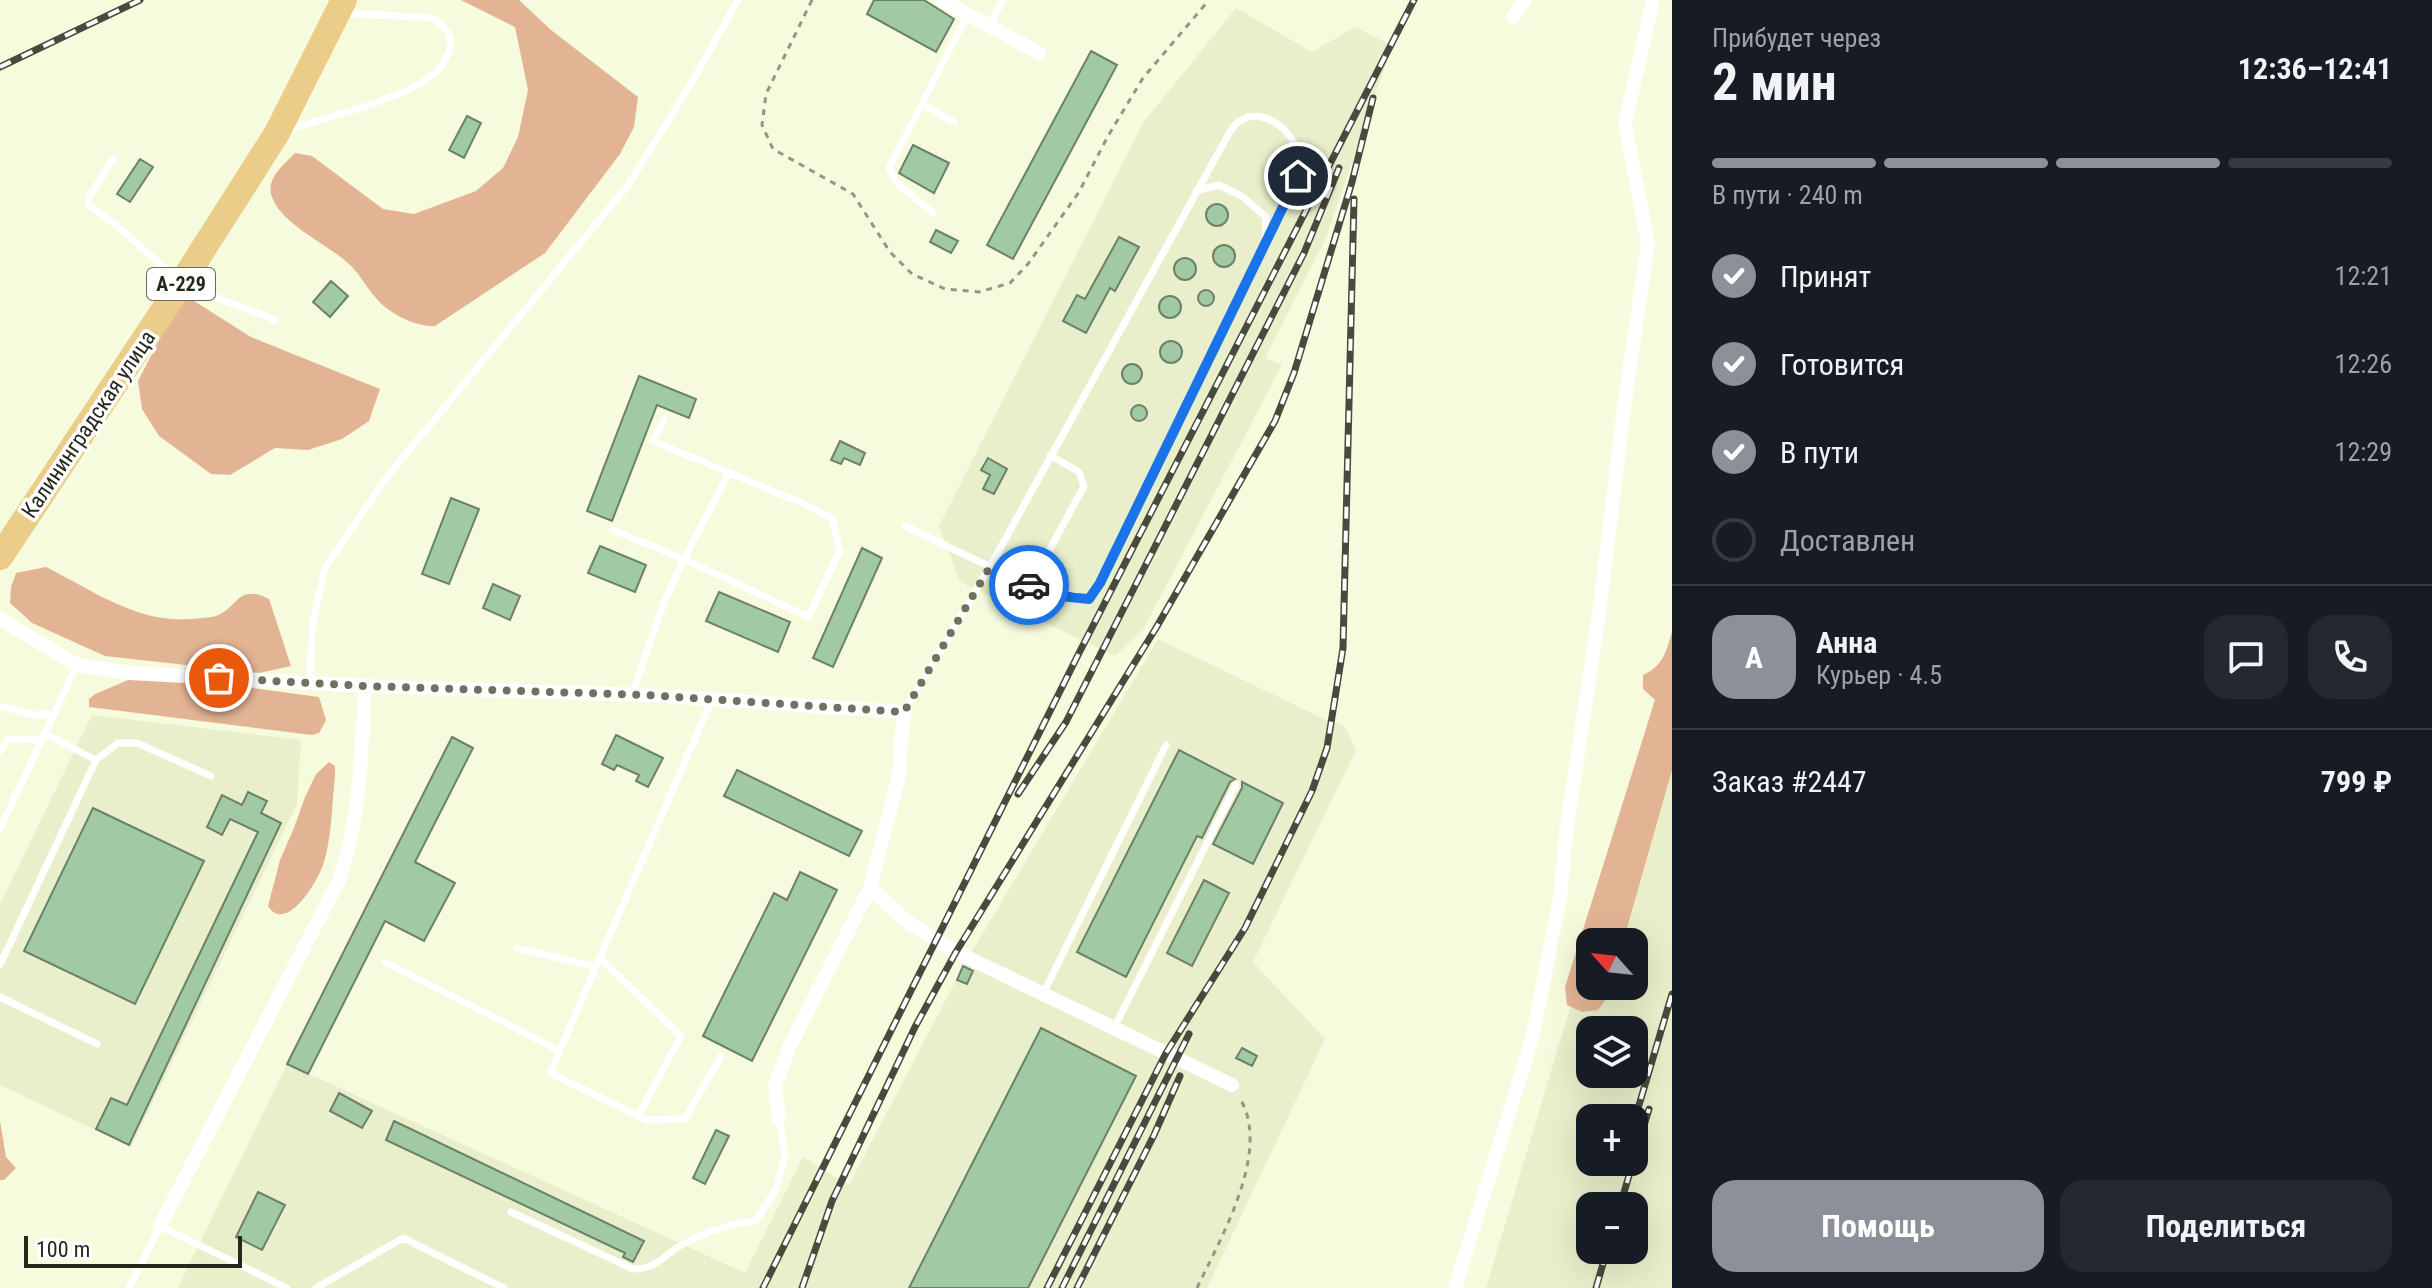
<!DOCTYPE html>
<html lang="ru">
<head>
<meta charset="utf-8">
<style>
  :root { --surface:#171b24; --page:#242831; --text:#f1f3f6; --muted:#9ea1a6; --line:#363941; --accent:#8c9099 }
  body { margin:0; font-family:"Roboto Condensed",sans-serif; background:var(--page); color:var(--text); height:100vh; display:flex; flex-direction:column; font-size:30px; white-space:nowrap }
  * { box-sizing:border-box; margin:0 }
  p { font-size:26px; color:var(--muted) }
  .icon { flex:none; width:44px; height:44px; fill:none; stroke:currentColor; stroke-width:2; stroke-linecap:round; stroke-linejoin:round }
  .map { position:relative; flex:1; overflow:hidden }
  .details { display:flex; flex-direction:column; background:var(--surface); width:760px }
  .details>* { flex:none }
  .needle { width:52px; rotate:297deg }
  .fabs { position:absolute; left:1576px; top:928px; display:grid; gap:16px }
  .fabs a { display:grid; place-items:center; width:72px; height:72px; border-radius:16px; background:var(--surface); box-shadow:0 8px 32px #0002; font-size:40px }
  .scale { position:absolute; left:24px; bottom:20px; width:218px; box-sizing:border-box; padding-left:8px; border:4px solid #26281d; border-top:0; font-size:22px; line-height:28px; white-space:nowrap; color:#26281d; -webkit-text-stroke:6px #fff; paint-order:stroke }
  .pin { position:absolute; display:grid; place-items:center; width:68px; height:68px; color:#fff; margin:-34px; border:4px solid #fff; border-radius:50%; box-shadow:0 2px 8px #0007 }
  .courier { position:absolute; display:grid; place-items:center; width:80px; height:80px; margin:-40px; border:6px solid #1a73e8; border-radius:50%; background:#fff; color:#222; box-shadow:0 2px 10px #0007 }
  .headline em { font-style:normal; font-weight:700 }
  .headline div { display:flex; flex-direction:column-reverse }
  .headline { display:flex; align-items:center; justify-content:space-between; height:136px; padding:0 40px }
  h1 { font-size:52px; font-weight:700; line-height:60px }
  .bar { display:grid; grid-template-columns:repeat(4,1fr); gap:12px 8px; align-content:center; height:96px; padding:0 40px }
  .bar i { height:10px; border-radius:6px; background:var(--line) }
  .bar .current { background:var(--accent) }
  .bar p { grid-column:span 4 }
  .line { display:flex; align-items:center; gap:20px; padding:0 40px; border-top:2px solid var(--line) }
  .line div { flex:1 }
  .round { display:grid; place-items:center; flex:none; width:84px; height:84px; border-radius:24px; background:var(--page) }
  ol { padding:0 40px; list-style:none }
  li { display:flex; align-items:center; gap:24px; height:88px }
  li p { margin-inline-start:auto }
  li .icon { padding:8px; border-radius:50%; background:var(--accent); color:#fff; stroke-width:4 }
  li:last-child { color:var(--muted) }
  li i { width:44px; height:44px; border:4px solid var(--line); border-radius:50% }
  .primary-button { display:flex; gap:16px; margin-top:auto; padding:16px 40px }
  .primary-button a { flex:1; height:92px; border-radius:24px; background:var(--accent); color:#fff; font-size:32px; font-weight:700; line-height:92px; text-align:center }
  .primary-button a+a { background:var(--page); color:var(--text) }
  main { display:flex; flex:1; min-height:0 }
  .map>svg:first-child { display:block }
  .built { fill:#e9efca; fill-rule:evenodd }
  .forest { fill:#e2b494 }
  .building { fill:#a1c9a2; stroke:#6b816c; stroke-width:2 }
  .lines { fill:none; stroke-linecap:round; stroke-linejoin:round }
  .path { stroke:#949782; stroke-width:3; stroke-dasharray:6 6; stroke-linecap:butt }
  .lane { stroke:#fff; stroke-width:7 }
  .street { stroke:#fff; stroke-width:14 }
  .highway { stroke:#ebcc88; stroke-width:26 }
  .rail-casing { stroke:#474a3c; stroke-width:7 }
  .rail { stroke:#fff; stroke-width:4; stroke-dasharray:12; stroke-linecap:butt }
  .done { stroke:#6f7260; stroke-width:8; stroke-dasharray:0 14.4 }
  .route { stroke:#1a73e8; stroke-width:10 }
  .labels { text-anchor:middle; stroke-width:7; stroke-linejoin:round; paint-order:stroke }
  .shield { fill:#fff; stroke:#676861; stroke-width:2 }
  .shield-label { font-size:20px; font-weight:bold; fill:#26281d }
  .street-label { font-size:22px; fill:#26281d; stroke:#fff }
</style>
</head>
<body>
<main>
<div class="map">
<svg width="1672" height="1288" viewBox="0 0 1672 1288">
  <rect width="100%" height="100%" fill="#f6fbdd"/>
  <!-- built -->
  <path class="built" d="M1236,8L1312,52L1355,27L1392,46L1326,238L1265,358L1282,365L1144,628L1115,656L960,582L939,526L1143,123Z
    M1672,633V1288H1486L1577,985ZM1590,942H1634V986H1590ZM1590,1030H1634V1074H1590ZM1590,1118H1634V1162H1590ZM1590,1206H1634V1250H1590Z
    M1158,639L1324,719L1344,725L1356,750L1253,962L1325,1039L1207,1288H178L287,1064L745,1273L803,1157L849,1185L964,965Z
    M92,715L301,740L297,804L131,1147L0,1085V904Z"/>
  <!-- forest -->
  <path class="forest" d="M461,0H519L551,30L638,97L634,127L620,154L545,253L435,326C416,327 389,314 376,298C366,287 359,273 349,264C328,244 279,224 271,194C267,177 285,164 295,153L312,156L383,209L414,214L476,191L503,168L518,137L528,90L515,27Z
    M183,294L251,337L380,389L369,421L342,439L308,450L275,448L230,475L211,474L159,436L142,409L138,381Z
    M46,567C90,589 139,624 191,619C198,618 208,618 216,616C239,607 237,583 269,599L291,666L259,673L105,656L32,623L10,603L11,587L16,573Z
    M1672,632V770L1623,942H1590V986H1610L1607,998L1598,1010L1582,1012L1567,1005L1565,987L1655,700L1643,689V675C1663,666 1666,652 1672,632Z
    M133,678L222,684L319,697L326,720L319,733L312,735L89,707V699L95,694Z
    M329,762L335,766V775C332,803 332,835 324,862C319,880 286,935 268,906L280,860L294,828L305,797L316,774Z
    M0,1121L6,1157L16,1168L4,1180H0Z"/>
  <!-- building -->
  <path class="building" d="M874,0H924L954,19L936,52L867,14Z
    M1091,51L1117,65L1013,259L987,245Z
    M467,116L481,123L464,158L449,150Z
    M913,145L949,163L934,193L899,173Z
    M140,159L153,167L130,202L117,194Z
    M1206 215a11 11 0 1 1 22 0a11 11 0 1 1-22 0Z
    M936,230L958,241L951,253L930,242Z
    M1119,237L1139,247L1115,291L1110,288L1086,333L1063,321L1077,295L1085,299Z
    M1213 256a11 11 0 1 1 22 0a11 11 0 1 1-22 0Z
    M1174 269a11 11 0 1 1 22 0a11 11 0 1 1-22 0Z
    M331,281L348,296L330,317L313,302Z
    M1198 298a8 8 0 1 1 16 0a8 8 0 1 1-16 0Z
    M1159 307a11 11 0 1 1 22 0a11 11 0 1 1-22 0Z
    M1160 352a11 11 0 1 1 22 0a11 11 0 1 1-22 0Z
    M1122 374a10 10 0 1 1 20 0a10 10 0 1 1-20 0Z
    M639,376L696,399L689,418L657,405L612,521L587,511Z
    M1131 413a8 8 0 1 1 16 0a8 8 0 1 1-16 0Z
    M840,441L865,453L860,465L844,458L841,464L831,460Z
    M988,458L1007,469L994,494L983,489L990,475L981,470Z
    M451,498L479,509L449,584L422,574Z
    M600,546L646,565L635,592L588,573Z
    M862,548L882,558L833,667L813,658Z
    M493,584L520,596L510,620L483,608Z
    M719,592L790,622L778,652L706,621Z
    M616,735L663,758L648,787L636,781L639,775L617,765L614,770L602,764Z
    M452,737L473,748L415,862L455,883L424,941L385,921L308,1074L287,1064Z
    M1179,750L1235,779L1230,782L1202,838L1197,836L1126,977L1077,952Z
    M737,770L862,831L849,856L724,796Z
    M1242,782L1283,803L1253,864L1213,844L1242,788Z
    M248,792L267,801L261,813L281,823L129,1145L96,1129L111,1098L127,1105L258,832L230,819L222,835L207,827L222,795L242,805Z
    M93,808L204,861L135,1004L24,951Z
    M800,872L837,890L752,1061L703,1036L774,893L787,900Z
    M1204,880L1229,893L1192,966L1167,953Z
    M963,966L973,971L967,984L957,980Z
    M1041,1028L1136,1076L1028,1288H909Z
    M1242,1048L1257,1056L1252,1066L1236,1058Z
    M339,1093L372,1111L362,1128L330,1111Z
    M394,1121L644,1241L633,1262L623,1257L625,1253L386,1140Z
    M716,1130L729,1136L705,1184L693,1178Z
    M258,1192L285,1205L262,1250L236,1237Z"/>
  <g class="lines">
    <!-- path -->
    <path class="path" d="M812,0L766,94L762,125L773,149L853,194L890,252L912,274L945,289L979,292L1010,283L1028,264L1079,192L1108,136L1143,78L1209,0
      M1197,1288C1220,1239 1273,1150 1239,1097"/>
    <!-- lane -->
    <path class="lane" d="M989,26L1003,0
      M922,104L954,122
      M287,130C327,117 413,98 440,68C444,64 446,57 449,52C455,36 445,26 432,18L345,13
      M114,158L89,197L88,204L122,230L176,279
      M933,213L897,183L889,168L968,14
      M186,286L275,320
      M664,420L653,441L804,504L832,518L840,551L808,617L684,559L729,473
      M905,526L1043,592L1070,598L1089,599L1100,583L1265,243L1266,217L1243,197L1219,185L1196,191
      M613,530L684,559L665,600L632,694
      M1005,572L1049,551L1084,486L1079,472L1050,455
      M309,683L313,622L325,568L387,477L629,184L692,82L738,0
      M712,699L550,1073L647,1120L685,1119L721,1056
      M0,706L33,715L55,713
      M904,712L991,565L1222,146C1227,138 1232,125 1240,121C1264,105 1296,133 1299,158C1303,186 1278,219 1265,243
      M0,751L8,739L42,740
      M96,760L118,743H137L211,776
      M0,829L77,665
      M517,948L596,967
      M600,958L681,1036L638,1116
      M385,962L560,1051
      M0,965L96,760L45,734
      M1043,994L1166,745
      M0,997L97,1044
      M1114,1028L1236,785
      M511,1212L633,1269C658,1269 663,1255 683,1244C706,1232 730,1223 756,1221L776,1189L785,1155L779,1119
      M129,1288L160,1226L287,1288
      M316,1288L403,1238L504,1288"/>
    <!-- street -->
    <path class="street" d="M941,0L1039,53
      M1513,17L1525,0
      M0,619L77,665L130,673L365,686L645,695L904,712L898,779L870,888L909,923L956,952L1232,1085
      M779,1119L775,1086L789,1048L870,888
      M160,1226L339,880C361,818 361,752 365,686
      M1455,1288L1532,1039L1560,898L1567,826L1600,607L1624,407L1648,243L1625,124L1653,0"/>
    <!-- highway -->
    <path class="highway" d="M0,557L181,284L277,133L344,0"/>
    <defs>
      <path id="rail" d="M0,67L140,0
        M1018,794L1066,722L1099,657L1304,253L1339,168
        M1634,1122L1672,994
        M1634,1159L1649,1109
        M1620,1206L1633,1162
        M763,1288L1079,653L1414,0
        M802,1288L832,1201L915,1027L956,952L1156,628L1275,421L1294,373L1352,182L1373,98
        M1047,1288L1166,1053L1245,928L1312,791L1327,748L1343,648L1354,199
        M1062,1288L1189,1034
        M1077,1288L1154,1135L1180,1076
        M1596,1288L1607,1250"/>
    </defs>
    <!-- rail casing -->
    <use href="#rail" class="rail-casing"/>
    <!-- rail -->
    <use href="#rail" class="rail"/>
  </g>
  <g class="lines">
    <!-- done -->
    <path class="done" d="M219,678L365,686L645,695L904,712L991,565L1029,585"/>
    <!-- route -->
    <path class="route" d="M1029,585C1048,594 1067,598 1089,599L1100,583L1298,176"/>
  </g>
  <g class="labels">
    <!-- shield labels -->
    <rect class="shield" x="147" y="268" width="68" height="32" rx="6"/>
    <g class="shield-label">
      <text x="181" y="291">А-229</text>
    </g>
    <!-- street labels -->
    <g class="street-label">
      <text transform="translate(88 424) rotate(-56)" y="8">Калининградская улица</text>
    </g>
  </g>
</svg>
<div class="fabs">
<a><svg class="needle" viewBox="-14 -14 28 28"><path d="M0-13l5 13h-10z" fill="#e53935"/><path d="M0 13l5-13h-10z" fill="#9ea1a6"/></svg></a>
<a><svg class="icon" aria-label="layers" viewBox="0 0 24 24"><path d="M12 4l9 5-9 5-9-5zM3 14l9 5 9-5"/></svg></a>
<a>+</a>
<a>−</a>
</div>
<div class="scale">100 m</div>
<div class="pin" style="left:219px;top:678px;background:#ea580c"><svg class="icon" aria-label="bag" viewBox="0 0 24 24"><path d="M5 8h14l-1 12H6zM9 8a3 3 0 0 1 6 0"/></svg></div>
<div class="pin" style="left:1298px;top:176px;background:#1f2937"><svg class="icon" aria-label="home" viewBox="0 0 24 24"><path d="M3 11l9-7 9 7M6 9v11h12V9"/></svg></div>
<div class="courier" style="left:1029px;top:585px"><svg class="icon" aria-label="car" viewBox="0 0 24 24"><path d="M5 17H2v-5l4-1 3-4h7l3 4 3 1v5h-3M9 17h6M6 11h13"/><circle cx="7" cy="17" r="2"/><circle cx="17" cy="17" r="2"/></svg></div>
</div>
<section class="details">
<div class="headline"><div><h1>2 мин</h1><p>Прибудет через</p></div><em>12:36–12:41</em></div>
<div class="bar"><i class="current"></i><i class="current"></i><i class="current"></i><i></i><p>В пути · 240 m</p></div>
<ol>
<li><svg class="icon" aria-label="check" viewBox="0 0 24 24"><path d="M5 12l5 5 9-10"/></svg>Принят<p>12:21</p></li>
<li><svg class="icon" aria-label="check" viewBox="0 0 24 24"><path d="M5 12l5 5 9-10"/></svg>Готовится<p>12:26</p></li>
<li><svg class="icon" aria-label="check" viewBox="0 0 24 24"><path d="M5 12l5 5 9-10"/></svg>В пути<p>12:29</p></li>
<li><i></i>Доставлен</li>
</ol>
<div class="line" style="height:144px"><b class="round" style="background:var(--accent);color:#fff">А</b><div><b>Анна</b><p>Курьер · 4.5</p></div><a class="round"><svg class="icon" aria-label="chat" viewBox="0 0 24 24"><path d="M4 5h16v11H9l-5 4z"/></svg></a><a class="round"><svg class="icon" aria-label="phone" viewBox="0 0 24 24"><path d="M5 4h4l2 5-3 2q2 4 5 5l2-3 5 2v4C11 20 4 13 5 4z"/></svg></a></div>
<div class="line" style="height:104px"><div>Заказ #2447</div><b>799 ₽</b></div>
<div class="primary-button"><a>Помощь</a><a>Поделиться</a></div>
</section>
</main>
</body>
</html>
